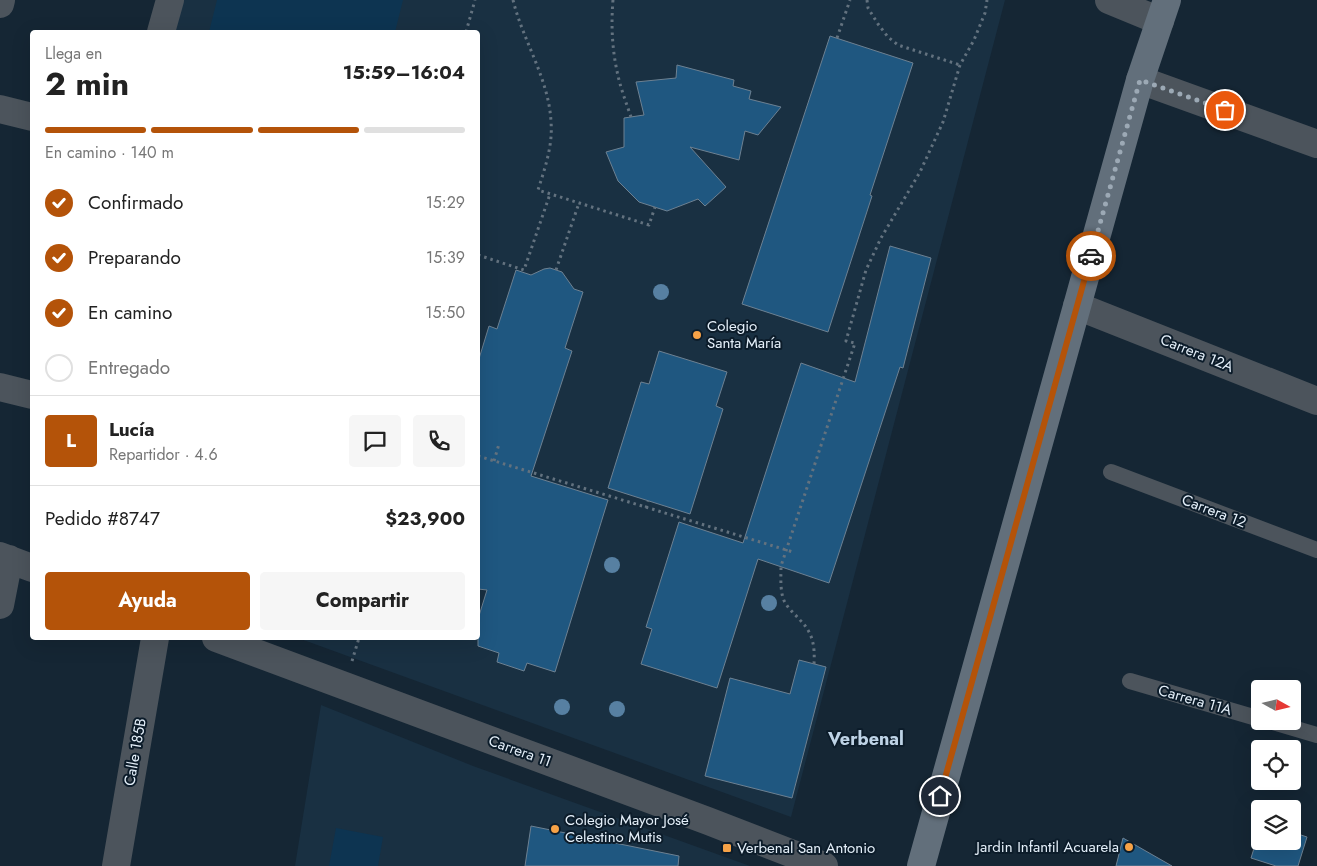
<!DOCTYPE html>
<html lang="es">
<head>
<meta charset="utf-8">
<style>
  :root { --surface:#fff; --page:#f6f6f6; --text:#222; --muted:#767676; --line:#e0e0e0; --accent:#b45309 }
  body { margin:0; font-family:Jost,sans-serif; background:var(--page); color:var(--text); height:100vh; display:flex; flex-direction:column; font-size:19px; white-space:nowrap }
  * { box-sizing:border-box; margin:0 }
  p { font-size:16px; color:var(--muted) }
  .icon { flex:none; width:28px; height:28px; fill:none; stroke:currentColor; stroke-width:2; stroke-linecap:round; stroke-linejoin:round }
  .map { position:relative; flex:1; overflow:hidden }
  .drawer { position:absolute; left:30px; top:30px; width:450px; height:610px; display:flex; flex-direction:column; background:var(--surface); border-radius:5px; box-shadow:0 5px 20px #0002 }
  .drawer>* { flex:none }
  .needle { width:32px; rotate:98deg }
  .fabs { position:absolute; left:1251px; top:680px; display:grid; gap:10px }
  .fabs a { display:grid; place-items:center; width:50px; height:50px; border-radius:5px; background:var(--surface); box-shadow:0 5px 20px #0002; font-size:25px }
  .pin { position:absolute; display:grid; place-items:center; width:42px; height:42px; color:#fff; margin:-21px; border:2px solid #fff; border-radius:50%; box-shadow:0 1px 5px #0007 }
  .courier { position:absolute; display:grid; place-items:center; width:50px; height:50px; margin:-25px; border:4px solid #b45309; border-radius:50%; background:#fff; color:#222; box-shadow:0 1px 6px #0007 }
  .summary em { font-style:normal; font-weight:700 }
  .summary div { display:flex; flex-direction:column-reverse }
  .summary { display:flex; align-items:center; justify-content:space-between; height:85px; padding:0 15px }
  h1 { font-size:32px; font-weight:700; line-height:38px }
  .bar { display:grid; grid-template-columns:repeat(4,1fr); gap:8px 5px; align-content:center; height:60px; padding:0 15px }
  .bar i { height:6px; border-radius:4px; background:var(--line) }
  .bar .active { background:var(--accent) }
  .bar p { grid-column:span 4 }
  .line { display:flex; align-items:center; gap:12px; padding:0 15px; border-top:1px solid var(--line) }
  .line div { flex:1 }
  .round { display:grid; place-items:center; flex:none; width:52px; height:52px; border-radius:5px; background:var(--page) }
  ol { padding:0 15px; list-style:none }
  li { display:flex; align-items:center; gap:15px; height:55px }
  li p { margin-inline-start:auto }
  li .icon { padding:5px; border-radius:50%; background:var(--accent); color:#fff; stroke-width:4 }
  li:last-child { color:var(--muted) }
  li i { width:28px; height:28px; border:2px solid var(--line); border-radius:50% }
  .cta { display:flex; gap:10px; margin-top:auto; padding:10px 15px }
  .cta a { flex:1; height:58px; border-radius:5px; background:var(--accent); color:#fff; font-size:20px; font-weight:700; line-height:58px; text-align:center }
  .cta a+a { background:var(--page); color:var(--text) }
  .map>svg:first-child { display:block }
  .built { fill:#193042 }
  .green { fill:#0d3451 }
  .building { fill:#1f5780; stroke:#6d8192 }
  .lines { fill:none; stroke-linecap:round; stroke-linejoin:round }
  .path { stroke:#63727f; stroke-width:3; stroke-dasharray:2.5 4; stroke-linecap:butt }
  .lane { stroke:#4c545c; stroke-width:16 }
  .street { stroke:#4c545c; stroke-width:28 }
  .secondary { stroke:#626f7b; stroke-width:28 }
  .tree { fill:#5780a2 }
  .done { stroke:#9ca9b5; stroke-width:5; stroke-dasharray:0 9 }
  .route { stroke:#b45309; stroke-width:6 }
  .poi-dot { fill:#f6a247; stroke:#0c1c2a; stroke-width:2 }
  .labels { text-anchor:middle; stroke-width:4; stroke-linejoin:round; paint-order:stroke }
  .poi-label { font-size:15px; fill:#e5f0fa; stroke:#0c1c2a; text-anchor:start }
  .street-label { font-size:15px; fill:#e5f0fa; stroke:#0c1c2a }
  .quarter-label { font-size:18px; font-weight:bold; fill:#bed3e6; stroke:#0c1c2a }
</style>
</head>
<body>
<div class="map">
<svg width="1317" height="866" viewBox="0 0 1317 866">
  <rect width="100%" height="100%" fill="#152634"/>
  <!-- built -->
  <path class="built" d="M179,0H1005L791,817L298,638H478V32H170Z
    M321,705L473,766L750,866H295Z"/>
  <!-- green -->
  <path class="green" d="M217,0H403L395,32H209Z
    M336,828L383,837L378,866H329Z"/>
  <!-- building -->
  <path class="building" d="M830,36L913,63L870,195L872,196L828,332L742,304Z
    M677,65L734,80L733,86L751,91L749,99L781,107L758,135L745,131L739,160L690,147L726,187L705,206L698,199L667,211L639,202L618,181L606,152L624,147V118L644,115L636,82L676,78Z
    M890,246L931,258L903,368L900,367L829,583L758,559L717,688L641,664L652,629L646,627L679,522L743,543L801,363L855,382Z
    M550,268L562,272L574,289L583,292L565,348L572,351L531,476L608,500L555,672L527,663L524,671L497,662L499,653L478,646V619L487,590L478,589V362L489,326L497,329L516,270L531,275L544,269Z
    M659,351L727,372L716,406L723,409L690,514L608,488L641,382L649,384Z
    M799,660L826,667L792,798L705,776L730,678L790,694Z
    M531,826L679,856L678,866H525Z
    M1260,829V841H1292V832L1307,837L1298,866H1276L1251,858Z
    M1123,838L1172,866H1116Z"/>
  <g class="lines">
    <!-- path -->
    <path class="path" d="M513,0C523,41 549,79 551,122C553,145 545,168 538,190L649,225L655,207
      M613,0C611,24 612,48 617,71C620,87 626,102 631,117
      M867,0L868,8L878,24L888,37L898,45L960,65
      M466,32L475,0
      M837,38L850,0
      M478,255L524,270L550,194
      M556,270L579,203
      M478,456L793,552
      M494,461L499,444
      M646,508L648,501
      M352,661L359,638
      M814,664C815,646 813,633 800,620C794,613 786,607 783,598C780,587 781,577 781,566L855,343L846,341L866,270L881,238L920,172L943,122L960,65L974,40L985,13L987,0"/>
    <!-- lane -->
    <path class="lane" d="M1111,472L1317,550
      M1130,681L1260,719
      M1269,721L1317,735"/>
    <!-- street -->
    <path class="street" d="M1109,0L1160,21
      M0,4L1,0
      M161,32L170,0
      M1140,80L1317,144
      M0,109L32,117
      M1077,306L1317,401
      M0,387L32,395
      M0,556L32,568
      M0,605L9,559
      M216,638L708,821L824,866
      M116,866L155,638"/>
    <!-- secondary -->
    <path class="secondary" d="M921,866L1140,80L1167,0"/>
  </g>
  <!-- trees -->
  <g class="tree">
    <circle cx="661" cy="292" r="8"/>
    <circle cx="612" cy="565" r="8"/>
    <circle cx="769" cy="603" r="8"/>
    <circle cx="562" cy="707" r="8"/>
    <circle cx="617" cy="709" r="8"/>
  </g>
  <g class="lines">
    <!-- done -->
    <path class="done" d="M1091,256L1140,80L1225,110"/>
    <!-- route -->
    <path class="route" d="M940,796L1091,256"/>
  </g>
  <!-- markers -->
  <g class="poi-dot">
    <circle cx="697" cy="335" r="5"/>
    <circle cx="555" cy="829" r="5"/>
    <circle cx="1129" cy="847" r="5"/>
    <rect x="722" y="843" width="10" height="10" rx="2.5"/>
  </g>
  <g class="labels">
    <!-- poi labels -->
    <g class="poi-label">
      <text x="707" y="331">Colegio<tspan x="707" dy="17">Santa María</tspan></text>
      <text x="565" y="825">Colegio Mayor José<tspan x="565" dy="17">Celestino Mutis</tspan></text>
      <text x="1119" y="852" text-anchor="end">Jardin Infantil Acuarela</text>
      <text x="737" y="853">Verbenal San Antonio</text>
    </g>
    <!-- street labels -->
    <g class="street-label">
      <text transform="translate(1197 353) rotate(22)" y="5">Carrera 12A</text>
      <text transform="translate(1214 511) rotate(21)" y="5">Carrera 12</text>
      <text transform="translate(1195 700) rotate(16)" y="5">Carrera 11A</text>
      <text transform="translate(520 751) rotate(20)" y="5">Carrera 11</text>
      <text transform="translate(135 752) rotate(-80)" y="5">Calle 185B</text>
    </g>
    <!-- quarter labels -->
    <g class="quarter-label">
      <text x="866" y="745">Verbenal</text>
    </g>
  </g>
</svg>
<div class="fabs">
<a><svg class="needle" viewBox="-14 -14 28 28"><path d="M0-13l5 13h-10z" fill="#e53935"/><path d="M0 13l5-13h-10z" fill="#767676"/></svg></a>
<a><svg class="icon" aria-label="locate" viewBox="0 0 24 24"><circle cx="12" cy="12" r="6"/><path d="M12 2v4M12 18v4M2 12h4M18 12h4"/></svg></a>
<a><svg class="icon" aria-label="layers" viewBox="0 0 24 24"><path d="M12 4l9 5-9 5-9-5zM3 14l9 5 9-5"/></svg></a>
</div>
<div class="pin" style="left:1225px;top:110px;background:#ea580c"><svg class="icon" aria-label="bag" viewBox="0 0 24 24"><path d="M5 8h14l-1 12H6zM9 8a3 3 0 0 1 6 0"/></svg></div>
<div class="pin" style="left:940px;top:796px;background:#1f2937"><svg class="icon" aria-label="home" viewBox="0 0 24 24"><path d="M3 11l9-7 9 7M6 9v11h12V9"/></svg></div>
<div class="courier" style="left:1091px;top:256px"><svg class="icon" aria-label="car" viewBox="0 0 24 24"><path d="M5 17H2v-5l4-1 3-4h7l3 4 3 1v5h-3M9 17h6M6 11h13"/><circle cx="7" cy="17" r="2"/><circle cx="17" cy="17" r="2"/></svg></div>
<section class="drawer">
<div class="summary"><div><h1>2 min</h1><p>Llega en</p></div><em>15:59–16:04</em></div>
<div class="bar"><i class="active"></i><i class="active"></i><i class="active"></i><i></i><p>En camino · 140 m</p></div>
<ol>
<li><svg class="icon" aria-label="check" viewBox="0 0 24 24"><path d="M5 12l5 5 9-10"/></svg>Confirmado<p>15:29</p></li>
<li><svg class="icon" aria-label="check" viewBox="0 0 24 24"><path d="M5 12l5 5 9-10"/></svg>Preparando<p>15:39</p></li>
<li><svg class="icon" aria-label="check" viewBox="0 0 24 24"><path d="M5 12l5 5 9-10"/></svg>En camino<p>15:50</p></li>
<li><i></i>Entregado</li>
</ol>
<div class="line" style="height:90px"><b class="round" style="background:var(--accent);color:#fff">L</b><div><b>Lucía</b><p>Repartidor · 4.6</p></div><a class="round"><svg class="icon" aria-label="chat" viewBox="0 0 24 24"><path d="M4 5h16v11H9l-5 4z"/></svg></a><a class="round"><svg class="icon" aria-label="phone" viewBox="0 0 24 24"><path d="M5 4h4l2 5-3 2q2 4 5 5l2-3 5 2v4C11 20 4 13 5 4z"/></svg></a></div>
<div class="line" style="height:65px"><div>Pedido #8747</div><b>$23,900</b></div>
<div class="cta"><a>Ayuda</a><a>Compartir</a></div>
</section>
</div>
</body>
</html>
